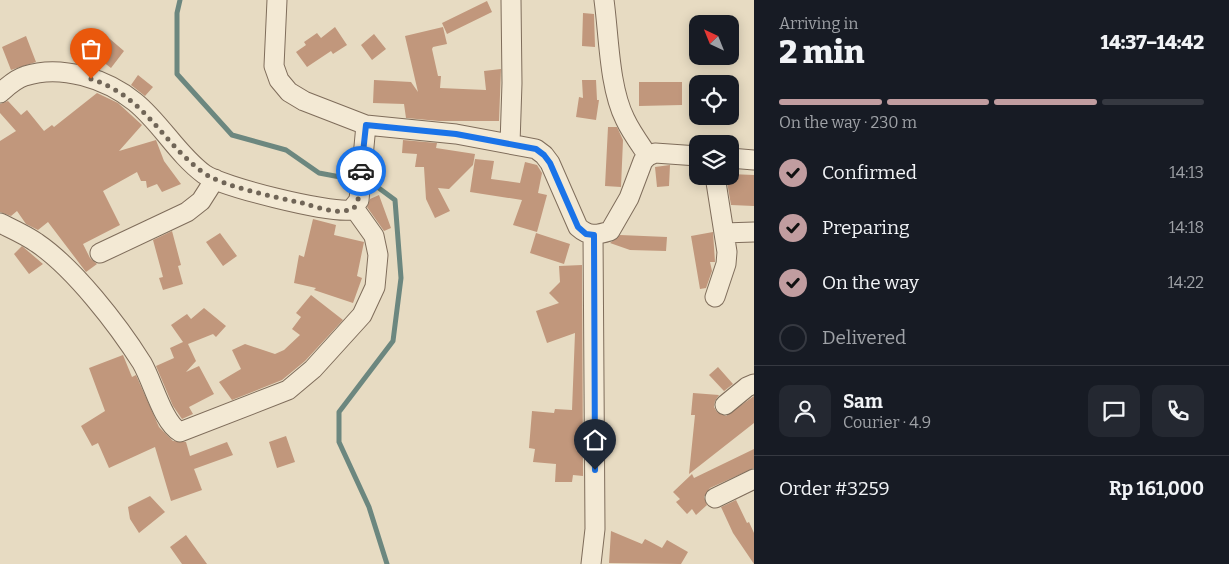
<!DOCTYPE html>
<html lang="en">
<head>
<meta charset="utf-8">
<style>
  :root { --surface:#171b24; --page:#242831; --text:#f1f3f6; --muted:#9ea1a6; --line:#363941; --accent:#c19da0 }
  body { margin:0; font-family:Bitter,serif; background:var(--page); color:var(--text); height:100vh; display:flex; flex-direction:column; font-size:19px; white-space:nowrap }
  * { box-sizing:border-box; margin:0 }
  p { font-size:16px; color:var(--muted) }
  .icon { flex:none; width:28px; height:28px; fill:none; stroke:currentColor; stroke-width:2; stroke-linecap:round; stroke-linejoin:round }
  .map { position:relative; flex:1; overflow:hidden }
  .side { display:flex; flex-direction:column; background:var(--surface); width:475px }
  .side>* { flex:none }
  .needle { width:32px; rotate:317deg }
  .fabs { position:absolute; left:689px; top:15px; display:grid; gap:10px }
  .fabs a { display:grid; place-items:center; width:50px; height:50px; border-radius:10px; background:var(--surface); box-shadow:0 2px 12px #0003; font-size:25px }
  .pin { position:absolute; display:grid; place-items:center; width:42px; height:42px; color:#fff; margin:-51px -21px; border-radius:50% 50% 50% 0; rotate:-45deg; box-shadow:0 0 5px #0007 }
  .pin .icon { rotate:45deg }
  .courier { position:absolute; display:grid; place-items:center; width:50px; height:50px; margin:-25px; border:4px solid #1a73e8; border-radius:50%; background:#fff; color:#222; box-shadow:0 1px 6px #0007 }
  .summary em { font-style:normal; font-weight:800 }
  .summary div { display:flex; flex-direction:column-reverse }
  .summary { display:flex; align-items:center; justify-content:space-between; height:85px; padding:0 25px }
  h1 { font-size:32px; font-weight:800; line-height:38px }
  .bar { display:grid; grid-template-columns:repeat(4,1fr); gap:8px 5px; align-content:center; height:60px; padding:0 25px }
  .bar i { height:6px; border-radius:4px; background:var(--line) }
  .bar .active { background:var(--accent) }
  .bar p { grid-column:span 4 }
  .line { display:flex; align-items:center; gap:12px; padding:0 25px; border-top:1px solid var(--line) }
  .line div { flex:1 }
  .round { display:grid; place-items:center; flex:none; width:52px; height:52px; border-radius:10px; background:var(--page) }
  ol { padding:0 25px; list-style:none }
  li { display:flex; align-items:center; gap:15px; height:55px }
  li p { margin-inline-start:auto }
  li .icon { padding:5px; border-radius:50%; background:var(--accent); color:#111; stroke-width:4 }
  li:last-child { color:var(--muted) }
  li i { width:28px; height:28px; border:2px solid var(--line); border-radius:50% }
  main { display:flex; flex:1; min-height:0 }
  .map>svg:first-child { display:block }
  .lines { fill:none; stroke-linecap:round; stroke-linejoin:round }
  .stream { stroke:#6c877f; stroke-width:5 }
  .building { fill:#c1977c }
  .minor-casing { stroke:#7f6d5b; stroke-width:21 }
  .minor { stroke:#f3e9d4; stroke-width:19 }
  .done { stroke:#706557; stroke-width:5; stroke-dasharray:0 9 }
  .route { stroke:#1a73e8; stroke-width:6 }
</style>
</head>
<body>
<main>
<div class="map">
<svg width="754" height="564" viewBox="0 0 754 564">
  <rect width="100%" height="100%" fill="#e7dbc2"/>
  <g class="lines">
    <!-- stream -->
    <path class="stream" d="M180,0L177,13V74L232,135L286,150L319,173L372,183L395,200L401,278L393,341L339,412V442L369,507L387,564"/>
  </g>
  <!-- building -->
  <path class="building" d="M487,1L492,12L447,34L442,23Z
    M583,13L594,14L595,47L582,46Z
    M335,27L347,45L333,54L331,51L307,67L296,52L306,45L304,42L317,33L321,38Z
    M443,27L447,44L433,47L432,49L438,76H441L440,88L486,90L484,71L501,69L499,121H439L406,118L404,104L373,103L374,80L411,82L418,92L405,36Z
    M103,33L124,51L111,68L98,58L101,54L92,47Z
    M374,34L386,49L372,60L361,45Z
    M26,36L36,62L11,70L2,47Z
    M138,75L153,87L145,96L131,85Z
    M582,80H596L597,100H599L596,120L576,117L579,97L583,98Z
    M639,82H682V105L639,106Z
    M97,93L118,103L142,125L119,151L156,140L164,161L181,184L162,192L157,184L147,188L146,181H141L137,172L103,191L120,225L83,244L90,258L97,264L86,272L48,222L38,230L26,224L17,211L11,216L0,212V141L16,131L0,113V104L8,101L21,115L27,110L44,131L52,125L54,127Z
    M608,127H617L623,140L621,187L605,186Z
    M403,140L437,143L436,148L475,154L473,165L449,189L438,188L450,211L435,218L426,199L424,167H415L417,154L402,153Z
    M475,159L494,161L491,179L520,183L525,162L537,165L542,173L538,193L547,195L537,232L513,225L522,200L470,192Z
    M670,165L669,186L657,187L655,167Z
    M730,174L754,175V206L731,205L726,176H730Z
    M379,195L391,228L384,231L367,207L370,199Z
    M313,219L336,225L334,235L364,242L357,276L362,278L353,303L314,290L316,288L294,283L299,255L304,257Z
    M172,231L181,265L178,266L183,284L163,290L159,278L163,277L153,240Z
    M713,232L715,262H710L712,271L706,288L700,289L691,236Z
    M220,233L237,256L223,266L206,242Z
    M536,233L570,244L564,264L530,253Z
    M620,235L667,237L666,251L630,250L610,243Z
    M22,246L43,264L29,274L14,254Z
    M582,265L583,476L573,475L572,482H555L556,464L533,462L535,449L529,448L532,411L554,413L555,409L572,410L575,333L547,343L536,311L559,303L549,293L560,282L559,266Z
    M311,295L343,320L305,361L282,380L232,400L219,382L241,369L232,350L245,344L275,354L284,350L300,335L292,329L301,317L296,313Z
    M204,308L226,326L216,337L213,334L188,344L196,361L186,372L199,366L214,394L189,407L193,414L182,419L173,406L156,366L174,358L170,348L183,342L171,325L187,314L191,319Z
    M123,355L132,377L136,375L159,427L173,441L186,442L190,456L227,442L233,455L194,469L202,490L171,501L155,447L109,468L98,443L92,446L81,426L105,411L89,368Z
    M718,367L733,384L724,391L709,375Z
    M693,393L719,395L715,401L714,407L717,412L726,416L754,396V423L689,474L695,415H691Z
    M286,436L295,462L277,468L269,442Z
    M754,449V468L710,488L704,497L707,505L696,515L692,509L687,514L676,502L680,499L673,492L692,474L694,478Z
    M150,496L165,512L139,533L130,519L128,507Z
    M736,500L747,523L749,522L754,533V564L733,533L721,507Z
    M611,531L642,544L645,539L662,548L667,540L688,552L681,564L609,563Z
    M186,535L207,564H182L170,547Z"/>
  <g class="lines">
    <defs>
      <path id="minor" d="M277,0L274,66L279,80L289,92L304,101L366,125L456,134L536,149L544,155L550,163L578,227C589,237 597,235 610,231L629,198L643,161L648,156L655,153L698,156
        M604,0C609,36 609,87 625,119C631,132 640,144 648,156
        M0,93C7,87 15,79 25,76C61,64 107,79 135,102C161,123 177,154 204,174C222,187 328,213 351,210L359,200L366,125
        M510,144L512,83L511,0
        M730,158L754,160
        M715,176L727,252L726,264L715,297
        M0,223C12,229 26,235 37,243C74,268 118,325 142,363C153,382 163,423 180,432L288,390L313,369L362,315L375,287L378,255L374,236L354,208
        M724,233L754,232
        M100,253L187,212L201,201L215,179
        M725,405L747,387L754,384
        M715,498L754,479
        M591,564L595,529L593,235"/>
    </defs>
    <!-- minor casing -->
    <use href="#minor" class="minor-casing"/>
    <!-- minor -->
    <use href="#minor" class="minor"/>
  </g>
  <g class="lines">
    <!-- done -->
    <path class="done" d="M91,79C146,97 161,142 204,173C221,186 279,198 302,203C317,207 339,216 354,208L358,200L361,171"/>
    <!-- route -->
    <path class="route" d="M361,171L366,125L456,134L536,149L544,155L550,163L578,227L586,234L594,235L595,470"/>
  </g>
</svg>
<div class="fabs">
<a><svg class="needle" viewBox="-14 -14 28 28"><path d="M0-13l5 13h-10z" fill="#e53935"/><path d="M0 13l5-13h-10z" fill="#9ea1a6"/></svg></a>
<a><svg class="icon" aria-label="locate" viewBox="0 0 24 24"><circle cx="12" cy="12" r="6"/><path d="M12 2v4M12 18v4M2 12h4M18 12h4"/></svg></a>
<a><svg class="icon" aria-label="layers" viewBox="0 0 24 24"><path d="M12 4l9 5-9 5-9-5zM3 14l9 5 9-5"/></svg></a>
</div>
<div class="pin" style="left:91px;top:79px;background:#ea580c"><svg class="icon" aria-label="bag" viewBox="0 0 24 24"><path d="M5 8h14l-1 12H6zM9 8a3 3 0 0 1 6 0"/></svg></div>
<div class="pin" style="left:595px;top:470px;background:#1f2937"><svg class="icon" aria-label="home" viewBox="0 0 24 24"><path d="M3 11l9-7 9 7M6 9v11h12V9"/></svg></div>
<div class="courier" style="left:361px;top:171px"><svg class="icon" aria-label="car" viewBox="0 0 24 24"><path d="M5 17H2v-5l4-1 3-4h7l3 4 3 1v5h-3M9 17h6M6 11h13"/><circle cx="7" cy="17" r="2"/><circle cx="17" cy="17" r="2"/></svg></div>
</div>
<section class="side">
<div class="summary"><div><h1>2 min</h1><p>Arriving in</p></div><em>14:37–14:42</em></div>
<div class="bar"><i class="active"></i><i class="active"></i><i class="active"></i><i></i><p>On the way · 230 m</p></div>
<ol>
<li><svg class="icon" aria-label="check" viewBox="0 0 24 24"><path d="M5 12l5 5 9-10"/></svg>Confirmed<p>14:13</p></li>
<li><svg class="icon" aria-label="check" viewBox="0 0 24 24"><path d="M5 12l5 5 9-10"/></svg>Preparing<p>14:18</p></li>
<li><svg class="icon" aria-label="check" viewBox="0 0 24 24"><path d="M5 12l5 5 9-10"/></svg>On the way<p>14:22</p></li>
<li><i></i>Delivered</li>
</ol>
<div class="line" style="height:90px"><a class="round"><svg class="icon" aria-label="person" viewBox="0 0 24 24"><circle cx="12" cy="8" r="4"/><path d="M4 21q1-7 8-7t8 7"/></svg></a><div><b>Sam</b><p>Courier · 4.9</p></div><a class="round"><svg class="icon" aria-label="chat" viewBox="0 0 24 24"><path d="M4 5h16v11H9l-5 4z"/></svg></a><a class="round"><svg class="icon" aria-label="phone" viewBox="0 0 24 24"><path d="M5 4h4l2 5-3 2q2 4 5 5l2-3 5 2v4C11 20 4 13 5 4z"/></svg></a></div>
<div class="line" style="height:65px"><div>Order #3259</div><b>Rp 161,000</b></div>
</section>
</main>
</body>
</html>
